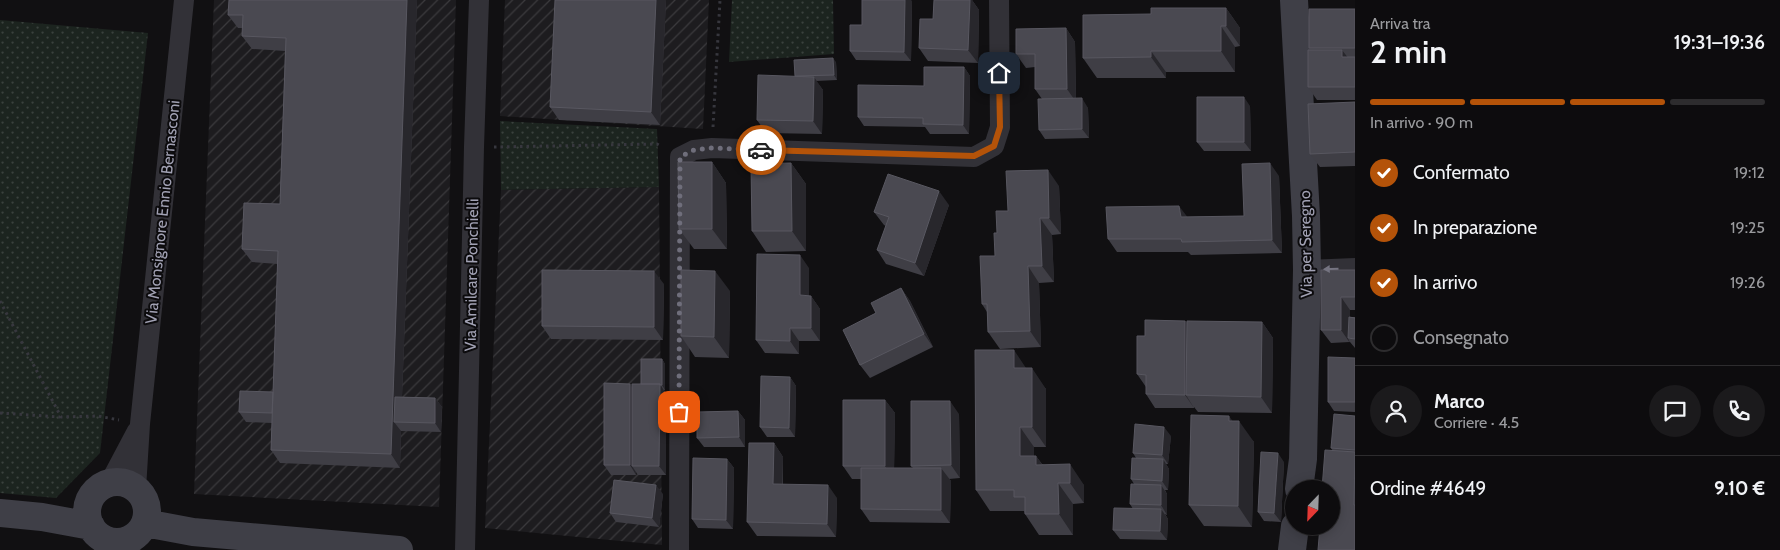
<!DOCTYPE html>
<html lang="it">
<head>
<meta charset="utf-8">
<style>
  :root { --surface:#0d0c0e; --page:#1b1a1c; --text:#f1f3f6; --muted:#9a9b9e; --line:#2d2c2e; --accent:#b45309 }
  body { margin:0; font-family:Cabin,sans-serif; background:var(--page); color:var(--text); height:100vh; display:flex; flex-direction:column; font-size:19px; white-space:nowrap }
  * { box-sizing:border-box; margin:0 }
  p { font-size:16px; color:var(--muted) }
  .icon { flex:none; width:28px; height:28px; fill:none; stroke:currentColor; stroke-width:2; stroke-linecap:round; stroke-linejoin:round }
  .map { position:relative; flex:1; overflow:hidden }
  .sheet { display:flex; flex-direction:column; background:var(--surface); width:425px }
  .sheet>* { flex:none }
  .needle { width:32px; rotate:203deg }
  .buttons { position:absolute; left:1285px; top:480px; display:grid; gap:10px }
  .buttons a { display:grid; place-items:center; width:55px; height:55px; border-radius:50%; background:var(--surface); box-shadow:0 2px 12px #0003,0 0 0 1px var(--line); font-size:25px }
  .pin { position:absolute; display:grid; place-items:center; width:42px; height:42px; color:#fff; margin:-21px; border-radius:10px; box-shadow:0 2px 8px #0006 }
  .courier { position:absolute; display:grid; place-items:center; width:50px; height:50px; margin:-25px; border:4px solid #b45309; border-radius:50%; background:#fff; color:#222; box-shadow:0 1px 6px #0007 }
  .head em { font-style:normal; font-weight:600 }
  .head div { display:flex; flex-direction:column-reverse }
  .head { display:flex; align-items:center; justify-content:space-between; height:85px; padding:0 15px }
  h1 { font-size:32px; font-weight:600; line-height:38px }
  .bar { display:grid; grid-template-columns:repeat(4,1fr); gap:8px 5px; align-content:center; height:60px; padding:0 15px }
  .bar i { height:6px; border-radius:4px; background:var(--line) }
  .bar .active { background:var(--accent) }
  .bar p { grid-column:span 4 }
  .line { display:flex; align-items:center; gap:12px; padding:0 15px; border-top:1px solid var(--line) }
  .line div { flex:1 }
  .round { display:grid; place-items:center; flex:none; width:52px; height:52px; border-radius:26px; background:var(--page) }
  ol { padding:0 15px; list-style:none }
  li { display:flex; align-items:center; gap:15px; height:55px }
  li p { margin-inline-start:auto }
  li .icon { padding:5px; border-radius:50%; background:var(--accent); color:#fff; stroke-width:4 }
  li:last-child { color:var(--muted) }
  li i { width:28px; height:28px; border:2px solid var(--line); border-radius:50% }
  main { display:flex; flex:1; min-height:0 }
  .map>svg:first-child { display:block }
  .industrial { fill:url(#industrial-furrows) }
  .grass { fill:url(#grass-dots) }
  .lines { fill:none; stroke-linecap:round; stroke-linejoin:round }
  .path { stroke:#37373e; stroke-width:3; stroke-dasharray:2.5 4; stroke-linecap:butt }
  .street { stroke:#323137; stroke-width:20 }
  .secondary { stroke:#3f3f47; stroke-width:28 }
  .wall { fill:#3f3e45 }
  .shaded-wall { fill:#28272c }
  .building { fill:#4a4951; stroke:#585760 }
  .oneway { fill:#757481 }
  .done { stroke:#6f6e7b; stroke-width:5; stroke-dasharray:0 9 }
  .route { stroke:#b45309; stroke-width:6 }
  .labels { text-anchor:middle; stroke-width:4; stroke-linejoin:round; paint-order:stroke }
  .street-label { font-size:16px; fill:#a1a1b3; stroke:#0c0b0d }
</style>
</head>
<body>
<main>
<div class="map">
<svg width="1355" height="550" viewBox="0 0 1355 550">
  <defs>
    <pattern id="industrial-furrows" width="10" height="10" patternUnits="userSpaceOnUse" patternTransform="scale(1.25)"><rect width="10" height="10" fill="#1d1c1f"/><path d="M-1 1l2-2M0 10L10 0M9 11l2-2" fill="none" stroke="#3b3a3d"/></pattern>
    <pattern id="grass-dots" width="8" height="8" patternUnits="userSpaceOnUse" patternTransform="scale(1.25)"><rect width="8" height="8" fill="#1c241f"/><path d="M2 2h.1M6 6h.1" fill="none" stroke="#3a413d" stroke-width="1.8" stroke-linecap="round"/></pattern>
  </defs>
  <rect width="100%" height="100%" fill="#111012"/>
  <!-- industrial -->
  <path class="industrial" d="M214,0H456L439,507L194,494Z
    M505,0H709L703,129L500,116Z
    M659,187L662,545L485,528L501,190Z"/>
  <!-- grass -->
  <path class="grass" d="M732,0H833L834,54L729,62Z
    M0,20L148,33L100,453L56,498L0,493Z
    M500,121L657,129L659,187L501,190Z"/>
  <g class="lines">
    <!-- path -->
    <path class="path" d="M713,127L720,0
      M494,147L657,144L662,147
      M0,301L61,417L98,416L119,420
      M0,413L60,417"/>
    <!-- street -->
    <path class="street" d="M1307,270L1355,268
      M110,482L137,431
      M136,489L140,424L184,0
      M103,538L104,550
      M130,550L133,537
      M465,550L474,147L479,0
      M679,550L680,157L694,150L712,148L974,157L994,146L1000,127L999,0"/>
    <!-- secondary -->
    <path class="secondary" d="M1294,0L1306,216L1307,270L1303,459L1299,489
      M87 512a30 30 0 1 1 60 0a30 30 0 1 1-60 0Z
      M0,513L42,517L91,526
      M145,523L193,532L399,550
      M1292,550L1295,526"/>
  </g>
  <!-- wall -->
  <path class="wall" d="M229,0H417L402,397L435,398L442,407L441,432L401,431L400,468L280,463L271,450L272,423L246,422L239,412L273,392L278,264L252,262L242,249L280,204L285,51L252,49L242,36L243,28H238L228,15Z
    M666,0L660,125L559,120L550,107Z
    M934,0H972L979,10L978,63L928,61L919,48L933,19Z
    M912,1L911,61L856,60L850,51L862,25Z
    M1226,8L1240,28V46L1235,47V72H1166V78H1097L1083,58L1151,14Z
    M1355,9V100H1317L1308,87L1310,50L1309,48Z
    M1066,28L1075,42L1076,99L1088,108L1089,138L1045,139L1039,130L1042,99L1035,89V67L1026,68L1016,54Z
    M836,62L837,80L816,81L823,90L822,134L766,133L757,120L795,76Z
    M964,67L970,76L969,134H930L925,127L864,126L858,117Z
    M1355,102V166L1320,167L1310,154Z
    M1250,106L1251,151H1204L1197,142Z
    M712,162L726,183L727,249H694L679,229Z
    M791,163L806,184V251L766,252L752,231Z
    M1279,176L1282,253L1191,255L1188,252H1117L1108,239L1187,217L1244,216Z
    M1059,186L1061,234L1052,235L1054,282L1039,283L1041,347L1000,349L988,332L987,312L982,304L995,256L997,233L1008,211Z
    M949,205L924,276L886,264L877,250L886,226L884,225L874,212Z
    M809,268V296H811L820,309V341H799V354L765,353L756,340Z
    M1355,270V310H1350V317H1355V348L1350,342L1331,343L1321,330Z
    M664,284L663,340L551,339L542,326Z
    M901,288L910,301L933,347L870,378L860,365Z
    M730,291L729,358L695,357L681,336Z
    M1185,321L1187,323L1262,322L1273,338L1272,413L1198,412L1194,407V408H1155L1146,394V387L1137,374L1145,336Z
    M1355,358V412L1334,411L1328,402Z
    M662,359L665,364V390H664L666,394V475H638L636,472V475H611L604,465L632,387L641,384Z
    M1027,368L1046,389V447H1034V456H1036L1042,464L1084,485V503L1073,504V535H1039L1025,514L1024,511H990L976,490Z
    M790,377L796,386L795,437H767L760,427Z
    M885,400L895,413L894,468H913L911,466L959,414L960,478L949,479L951,481L950,523L870,522L861,509V479H852L843,466Z
    M738,411L745,420V447H704L697,438Z
    M1355,416V550L1333,451L1331,448Z
    M1233,421L1254,442L1252,527L1204,526L1189,505Z
    M1171,436L1168,464H1166L1169,469L1168,490H1165L1167,494V515L1165,514L1168,519L1167,540L1120,539L1113,530L1133,509L1130,504L1134,484L1131,479L1136,458L1133,453Z
    M774,443L783,457V484L837,498L836,537L757,536L747,522Z
    M727,459L734,468L733,529L698,528L692,519Z
    M1284,462L1281,522L1264,521L1258,512Z
    M663,494L659,527L616,522L610,513Z"/>
  <!-- shaded-wall -->
  <path class="shaded-wall" d="M407,0H417L401,422H394L401,431L400,468L391,454Z
    M656,0H666L660,125L651,112Z
    M905,0H911L912,1L911,61L904,52Z
    M970,0H972L979,10L978,63L968,50Z
    M1226,8L1240,28V46L1226,26Z
    M1221,26L1235,47V72L1221,51Z
    M1066,28L1075,42L1076,102L1067,89Z
    M1342,50L1352,63L1342,57Z
    M1151,51L1166,72V78L1151,57Z
    M833,58L836,62L837,80L834,75Z
    M964,67L970,76L969,134L963,125Z
    M814,77L823,90L822,134L813,121Z
    M1244,97L1250,106L1251,151L1244,142Z
    M1082,98L1088,108L1089,138L1082,129Z
    M712,162L726,183L727,249L712,229Z
    M791,163L806,184V251L792,231Z
    M1270,163L1279,176L1282,253L1272,240Z
    M1048,170L1059,186L1061,234L1049,218Z
    M939,191L949,205L924,276L915,263Z
    M1179,206L1189,219L1181,217Z
    M1040,218L1052,235L1054,282L1042,266Z
    M800,255L809,268V308L800,295Z
    M1028,266L1039,283L1041,347L1030,331Z
    M654,271L664,284L663,340L654,327Z
    M715,271L730,291L729,358L714,337Z
    M901,288L910,301L933,347L924,334Z
    M811,296L820,309V341L811,328Z
    M1341,297L1350,310V339L1348,338L1350,343L1341,330Z
    M1185,321L1195,334L1186,395L1194,408L1185,395Z
    M1262,322L1273,338L1272,413L1261,397Z
    M790,328L799,341V354L790,341Z
    M1014,350L1028,371L1014,368Z
    M662,359L665,364V390L662,385Z
    M1032,368L1046,389V447L1032,427Z
    M790,377L796,386L795,437L789,428Z
    M630,384L636,393L632,466L636,472V475L630,465Z
    M660,384L666,394V475L659,466Z
    M435,398L442,407L441,432L435,423Z
    M885,400L895,413L894,479L885,466Z
    M950,401L959,414L960,478L951,465Z
    M738,411L745,420V447L739,437Z
    M1229,416L1239,430V421L1254,442L1252,527L1238,506L1229,421Z
    M1020,427L1034,447V477L1020,456Z
    M1164,427L1171,436L1168,464L1162,455Z
    M774,443L783,457L782,497L773,484Z
    M1278,453L1284,462L1281,522L1274,513Z
    M1036,456L1051,477L1036,465Z
    M727,459L734,468L733,529L726,520Z
    M1163,459L1169,469L1168,490L1162,481Z
    M1070,464L1084,485V503L1070,483Z
    M941,468L951,481L950,523L941,510Z
    M1058,483L1073,504V535L1059,514Z
    M656,485L663,494L659,527L652,518Z
    M828,485L837,498L836,537L827,524Z
    M1161,485L1167,494V515L1161,505Z
    M1161,509L1168,519L1167,540L1160,531Z"/>
  <!-- building -->
  <path class="building" d="M229,0H407L391,454L271,450L278,251L242,249L244,203L280,204L286,38L242,36L243,15H228Z
    M555,0H656L651,112L550,107Z
    M862,0H905L904,52L850,51V25H862Z
    M934,0H970L968,50L919,48L920,19H933Z
    M1151,8H1226V26H1221V51H1151V57L1083,58V15L1151,14Z
    M1309,9H1355V48H1309Z
    M1066,28L1067,89H1035V54H1016V29Z
    M1308,50H1342V57H1355V87H1308Z
    M833,58L834,75L795,76L794,60Z
    M924,67H964L963,125L923,124V118L858,117V85L924,86Z
    M758,75L814,77L813,121L757,120Z
    M1197,97H1244V142H1197Z
    M1082,98V129L1039,130L1038,99Z
    M1355,102V152L1310,154L1308,104Z
    M678,162H712V229H679Z
    M791,163L792,231H752L751,164Z
    M1270,163L1272,240L1182,242L1181,239H1108L1106,207L1179,206L1181,217L1244,216L1242,164Z
    M1048,170L1049,218H1040L1042,266H1028L1030,331L988,332L987,304H982L980,256H995L994,233H997L996,211H1008L1006,171Z
    M888,174L939,191L915,263L877,250L889,217L874,212Z
    M757,254L800,255V295L811,296V328H790V341L756,340Z
    M542,270L654,271V327L542,326Z
    M681,270L715,271L714,337L681,336Z
    M1321,270H1355V297H1341V330H1321Z
    M901,288L924,334L860,365L843,330L876,313L871,303Z
    M1349,317L1355,318V339L1348,338Z
    M1145,320L1185,321V395L1146,394V375L1137,374V336H1145Z
    M1187,321L1262,322L1261,397L1186,395Z
    M975,350H1014V368H1032V427H1020V456H1036V465L1070,464V483H1058L1059,514H1025V497H1014V490H976Z
    M1328,357L1355,358V402H1328Z
    M641,359H662V385H660V384H641Z
    M761,376L790,377L789,428L760,427Z
    M604,383L630,384V465H604Z
    M632,384H660L659,466H632Z
    M240,391L273,392L272,413L239,412Z
    M395,397L435,398V423L394,422Z
    M843,400H885V466H843Z
    M911,401H950L951,465L911,466Z
    M738,411L739,437L697,438V412Z
    M1334,414L1355,416V450L1331,448Z
    M1191,415L1229,416V421H1239L1238,506L1189,505Z
    M1135,424L1164,427L1162,455L1133,453Z
    M749,443H774L773,484L828,485L827,524L747,522Z
    M1325,450L1355,452L1354,505H1355V550H1318L1320,526H1331V489H1322Z
    M1261,452L1278,453L1274,513L1258,512Z
    M693,458L727,459L726,520L692,519Z
    M1132,458L1163,459L1162,481L1131,479Z
    M861,468H941V510L861,509Z
    M614,480L656,485L652,518L610,513Z
    M1131,484L1161,485V505L1130,504Z
    M1114,508L1161,509L1160,531L1113,530Z"/>
  <!-- one-way arrows -->
  <defs><path id="oneway-solid" d="M-6-.8H1V-3.2L6.5 0L1 3.2V.8H-6Z" transform="scale(1.25)"/></defs>
  <use class="oneway" href="#oneway-solid" transform="translate(1331 269) rotate(178)"/>
  <g class="lines">
    <!-- done -->
    <path class="done" d="M679,412L680,157L694,150L712,148L761,150"/>
    <!-- route -->
    <path class="route" d="M761,150L974,156L994,146L1000,127L999,73"/>
  </g>
  <g class="labels">
    <!-- street labels -->
    <g class="street-label">
      <text transform="translate(162 212) rotate(-84)" y="6">Via Monsignore Ennio Bernasconi</text>
      <text transform="translate(1305 244) rotate(-91)" y="6">Via per Seregno</text>
      <text transform="translate(471 275) rotate(-89)" y="6">Via Amilcare Ponchielli</text>
    </g>
  </g>
</svg>
<div class="buttons">
<a><svg class="needle" viewBox="-14 -14 28 28"><path d="M0-13l5 13h-10z" fill="#e53935"/><path d="M0 13l5-13h-10z" fill="#9a9b9e"/></svg></a>
</div>
<div class="pin" style="left:679px;top:412px;background:#ea580c"><svg class="icon" aria-label="bag" viewBox="0 0 24 24"><path d="M5 8h14l-1 12H6zM9 8a3 3 0 0 1 6 0"/></svg></div>
<div class="pin" style="left:999px;top:73px;background:#1f2937"><svg class="icon" aria-label="home" viewBox="0 0 24 24"><path d="M3 11l9-7 9 7M6 9v11h12V9"/></svg></div>
<div class="courier" style="left:761px;top:150px"><svg class="icon" aria-label="car" viewBox="0 0 24 24"><path d="M5 17H2v-5l4-1 3-4h7l3 4 3 1v5h-3M9 17h6M6 11h13"/><circle cx="7" cy="17" r="2"/><circle cx="17" cy="17" r="2"/></svg></div>
</div>
<section class="sheet">
<div class="head"><div><h1>2 min</h1><p>Arriva tra</p></div><em>19:31–19:36</em></div>
<div class="bar"><i class="active"></i><i class="active"></i><i class="active"></i><i></i><p>In arrivo · 90 m</p></div>
<ol>
<li><svg class="icon" aria-label="check" viewBox="0 0 24 24"><path d="M5 12l5 5 9-10"/></svg>Confermato<p>19:12</p></li>
<li><svg class="icon" aria-label="check" viewBox="0 0 24 24"><path d="M5 12l5 5 9-10"/></svg>In preparazione<p>19:25</p></li>
<li><svg class="icon" aria-label="check" viewBox="0 0 24 24"><path d="M5 12l5 5 9-10"/></svg>In arrivo<p>19:26</p></li>
<li><i></i>Consegnato</li>
</ol>
<div class="line" style="height:90px"><a class="round"><svg class="icon" aria-label="person" viewBox="0 0 24 24"><circle cx="12" cy="8" r="4"/><path d="M4 21q1-7 8-7t8 7"/></svg></a><div><b>Marco</b><p>Corriere · 4.5</p></div><a class="round"><svg class="icon" aria-label="chat" viewBox="0 0 24 24"><path d="M4 5h16v11H9l-5 4z"/></svg></a><a class="round"><svg class="icon" aria-label="phone" viewBox="0 0 24 24"><path d="M5 4h4l2 5-3 2q2 4 5 5l2-3 5 2v4C11 20 4 13 5 4z"/></svg></a></div>
<div class="line" style="height:65px"><div>Ordine #4649</div><b>9.10 €</b></div>
</section>
</main>
</body>
</html>
